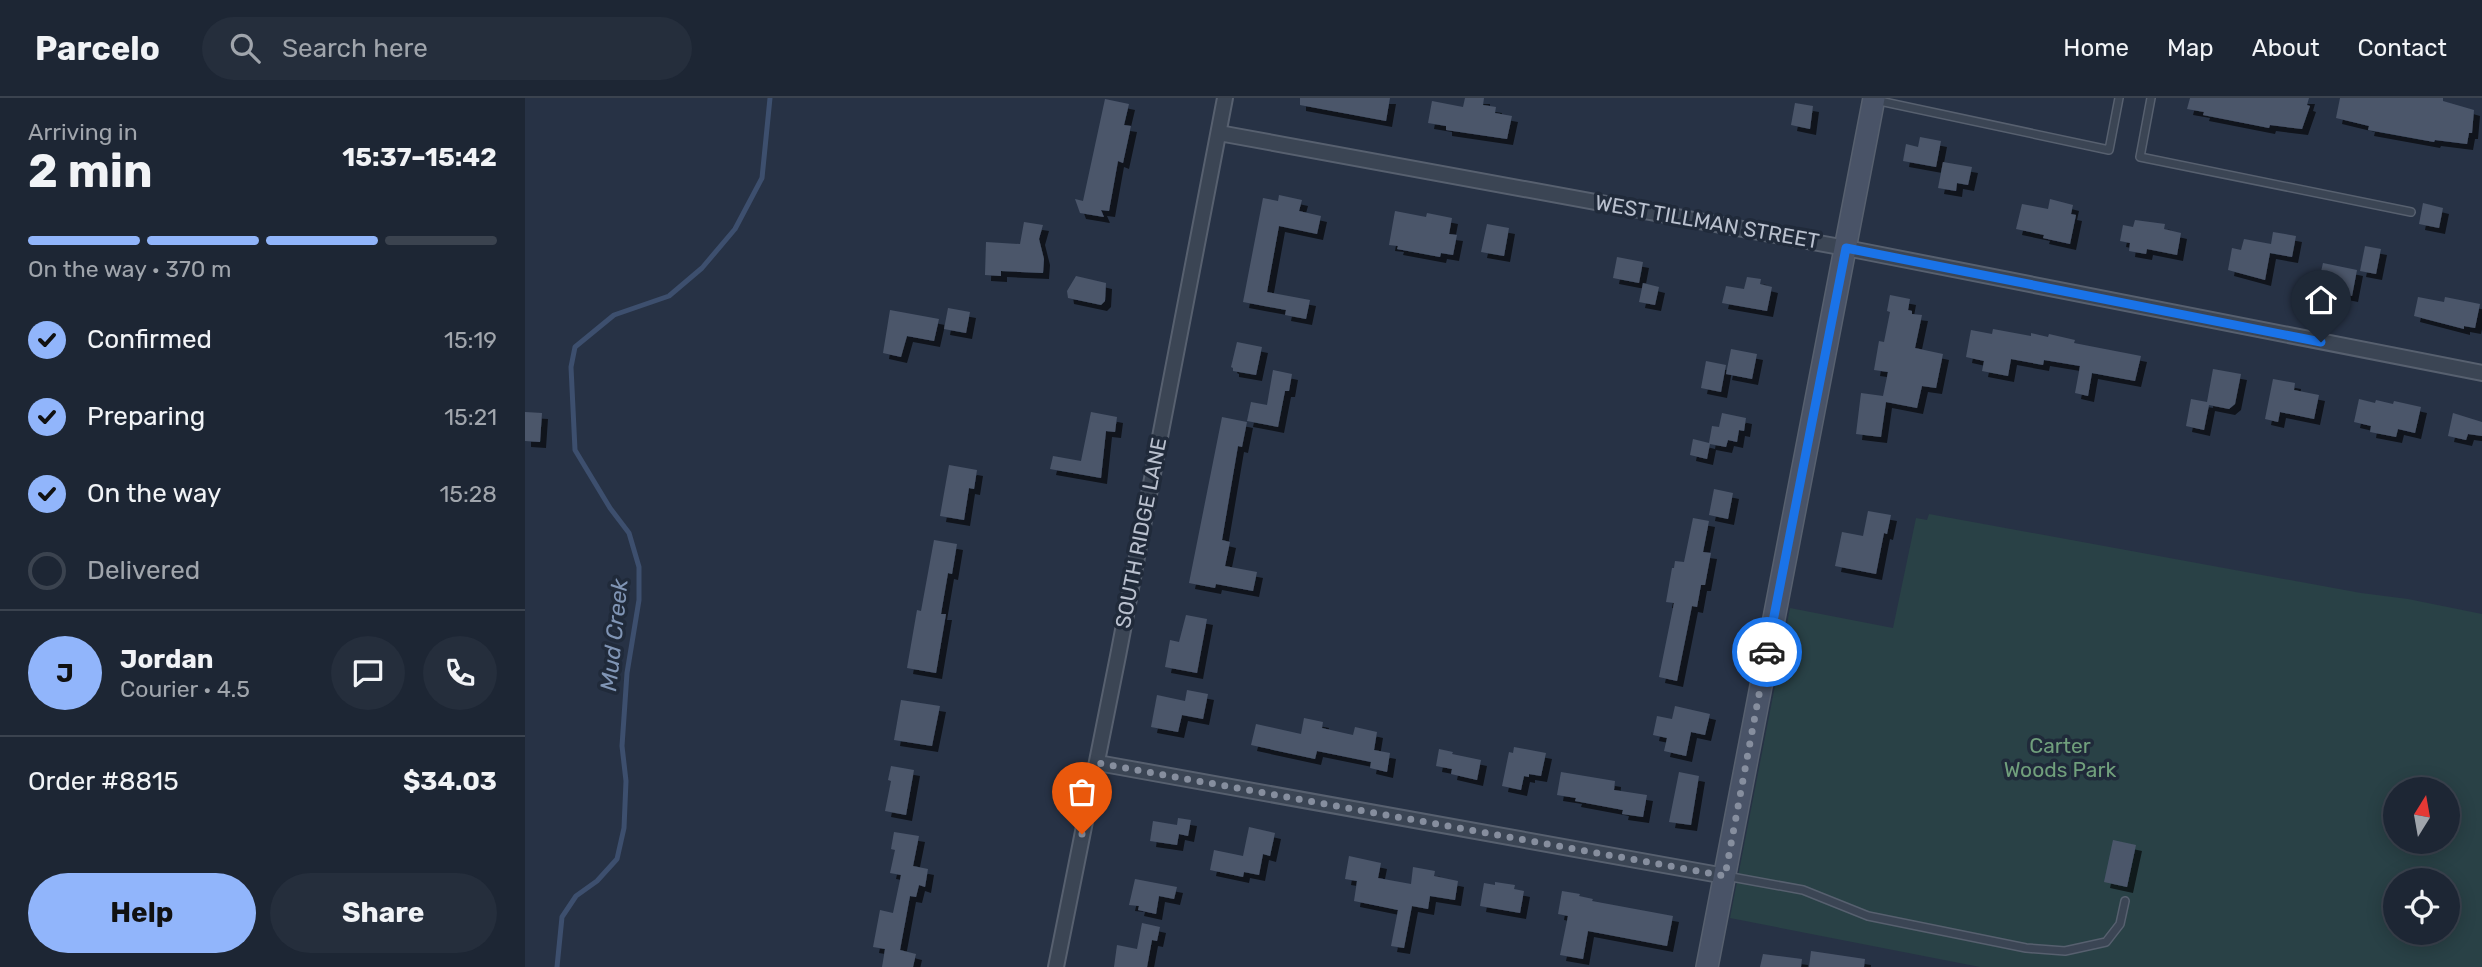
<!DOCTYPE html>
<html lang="en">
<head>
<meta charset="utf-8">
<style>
  :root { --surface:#1d2634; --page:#252e3c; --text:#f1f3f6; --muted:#a0a5ac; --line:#3b434f; --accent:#91b5fb }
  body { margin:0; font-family:Rubik,sans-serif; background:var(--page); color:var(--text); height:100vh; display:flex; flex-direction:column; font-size:26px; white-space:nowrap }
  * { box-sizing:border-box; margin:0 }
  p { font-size:23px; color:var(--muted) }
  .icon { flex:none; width:38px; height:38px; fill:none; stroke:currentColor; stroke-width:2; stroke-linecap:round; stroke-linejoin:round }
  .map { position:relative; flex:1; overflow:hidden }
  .sheet { display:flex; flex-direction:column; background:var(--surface); width:525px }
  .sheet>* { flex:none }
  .needle { width:46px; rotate:11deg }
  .tools { position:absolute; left:1858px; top:679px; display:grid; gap:14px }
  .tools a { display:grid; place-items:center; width:77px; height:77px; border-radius:50%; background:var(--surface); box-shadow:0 4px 18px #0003,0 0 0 2px var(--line); font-size:35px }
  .pin { position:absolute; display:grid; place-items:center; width:60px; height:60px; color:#fff; margin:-72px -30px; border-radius:50% 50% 50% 0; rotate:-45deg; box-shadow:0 0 7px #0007 }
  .pin .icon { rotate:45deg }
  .courier { position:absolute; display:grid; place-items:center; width:70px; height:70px; margin:-35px; border:5px solid #1a73e8; border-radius:50%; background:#fff; color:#222; box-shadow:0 2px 9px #0007 }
  .headline em { font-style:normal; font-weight:700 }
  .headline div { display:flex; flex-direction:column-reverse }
  .headline { display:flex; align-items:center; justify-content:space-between; height:119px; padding:0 28px }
  h1 { font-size:46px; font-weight:700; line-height:52px }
  .bar { display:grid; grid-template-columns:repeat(4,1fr); gap:10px 7px; align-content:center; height:84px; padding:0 28px }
  .bar i { height:9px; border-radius:5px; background:var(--line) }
  .bar .selected { background:var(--accent) }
  .bar p { grid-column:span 4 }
  .line { display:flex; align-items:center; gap:18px; padding:0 28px; border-top:2px solid var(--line) }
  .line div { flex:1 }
  .round { display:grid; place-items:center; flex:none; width:74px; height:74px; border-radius:37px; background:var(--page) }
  ol { padding:0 28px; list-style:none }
  li { display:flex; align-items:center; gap:21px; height:77px }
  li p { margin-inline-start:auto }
  li .icon { padding:7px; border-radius:50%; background:var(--accent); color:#111; stroke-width:4 }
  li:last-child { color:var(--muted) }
  li i { width:38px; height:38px; border:4px solid var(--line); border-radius:50% }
  .action { display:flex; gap:14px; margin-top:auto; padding:14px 28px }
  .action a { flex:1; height:80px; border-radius:42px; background:var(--accent); color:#111; font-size:28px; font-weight:700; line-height:80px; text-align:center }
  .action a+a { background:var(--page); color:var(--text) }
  header { display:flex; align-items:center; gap:42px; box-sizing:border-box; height:98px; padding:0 35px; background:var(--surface); border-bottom:2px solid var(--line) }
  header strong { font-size:33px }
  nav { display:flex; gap:38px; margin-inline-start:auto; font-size:24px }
  .search { width:490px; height:63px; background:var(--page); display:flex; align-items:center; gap:18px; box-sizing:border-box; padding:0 24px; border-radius:38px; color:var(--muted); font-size:26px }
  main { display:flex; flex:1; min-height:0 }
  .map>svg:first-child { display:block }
  .green { fill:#294146; fill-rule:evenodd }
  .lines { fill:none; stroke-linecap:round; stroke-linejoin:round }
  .stream { stroke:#3d4f6e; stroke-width:5 }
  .building { fill:#4b566b; filter:url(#shadow) }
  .lane-casing { stroke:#57606f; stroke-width:10 }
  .street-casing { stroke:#57606f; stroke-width:18 }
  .secondary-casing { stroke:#57606f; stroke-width:24 }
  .lane { stroke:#3b4554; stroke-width:7 }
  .street { stroke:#3b4554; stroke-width:14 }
  .secondary { stroke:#495367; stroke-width:21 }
  .done { stroke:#868e9e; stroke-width:7; stroke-dasharray:0 12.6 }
  .route { stroke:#1a73e8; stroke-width:9 }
  .labels { text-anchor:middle; stroke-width:7; stroke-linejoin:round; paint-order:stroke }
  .street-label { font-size:21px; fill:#b9c0ce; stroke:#202a3a }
  .park-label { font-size:21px; fill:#709f7c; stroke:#202a3a }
  .water-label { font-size:23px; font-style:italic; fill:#8095b5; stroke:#202a3a }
</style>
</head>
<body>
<header>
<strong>Parcelo</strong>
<div class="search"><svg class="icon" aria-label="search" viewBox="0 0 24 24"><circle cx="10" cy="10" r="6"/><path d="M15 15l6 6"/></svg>Search here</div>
<nav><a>Home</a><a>Map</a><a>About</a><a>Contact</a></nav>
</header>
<main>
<section class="sheet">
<div class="headline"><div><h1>2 min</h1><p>Arriving in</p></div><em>15:37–15:42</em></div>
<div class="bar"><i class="selected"></i><i class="selected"></i><i class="selected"></i><i></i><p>On the way · 370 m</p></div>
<ol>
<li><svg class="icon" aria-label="check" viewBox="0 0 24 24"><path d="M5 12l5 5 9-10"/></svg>Confirmed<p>15:19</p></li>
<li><svg class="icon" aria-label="check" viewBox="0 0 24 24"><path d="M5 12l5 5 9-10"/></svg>Preparing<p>15:21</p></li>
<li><svg class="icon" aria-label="check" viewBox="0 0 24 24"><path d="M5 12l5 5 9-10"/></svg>On the way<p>15:28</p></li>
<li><i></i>Delivered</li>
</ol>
<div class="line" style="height:126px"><b class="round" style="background:var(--accent);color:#111">J</b><div><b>Jordan</b><p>Courier · 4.5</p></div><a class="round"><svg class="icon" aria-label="chat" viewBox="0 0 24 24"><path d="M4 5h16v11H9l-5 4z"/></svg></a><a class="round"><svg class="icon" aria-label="phone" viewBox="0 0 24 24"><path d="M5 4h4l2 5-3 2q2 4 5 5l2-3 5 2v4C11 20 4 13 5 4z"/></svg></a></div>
<div class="line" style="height:91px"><div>Order #8815</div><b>$34.03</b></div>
<div class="action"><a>Help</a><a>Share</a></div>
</section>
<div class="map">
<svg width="1957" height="869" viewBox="0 0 1957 869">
  <defs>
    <filter id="shadow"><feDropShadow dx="6" dy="6" stdDeviation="0" flood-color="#0009"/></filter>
  </defs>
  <rect width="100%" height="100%" fill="#273245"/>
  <!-- green -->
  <path class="green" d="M1404,416L1836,495L1883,501L1957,516V869H1455L1205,820L1265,510L1368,530L1391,420L1402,422ZM1871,691H1923V744H1871ZM1871,782H1923V835H1871Z"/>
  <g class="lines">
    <!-- stream -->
    <path class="stream" d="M32,869L37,819L51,798L72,783L92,761L99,730L101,683L97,648L102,575L114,502V469L104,435L85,410L50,352L46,269L50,249L89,217L144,198L177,170L210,131L237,80L245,0"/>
  </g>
  <!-- building -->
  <path class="building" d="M775,0H865L861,23L775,7Z
    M940,0H959L958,7L971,9L970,15L987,18L982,41L921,32V28L903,25L907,3L938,9Z
    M1665,0H1784L1782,7L1785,8L1777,31L1745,27L1744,30L1678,17L1679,14L1662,11Z
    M1815,0H1918V3L1949,12L1947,35H1944L1942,46L1910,42L1909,44L1843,32L1844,28L1811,20Z
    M580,1L604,6L599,27L606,28L598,65L593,63L584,113L576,112L579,119L555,115L550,101L558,103Z
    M1270,5L1288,8L1285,31L1266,27Z
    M1395,39L1416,43L1411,69L1378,63L1381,46L1393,49Z
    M1418,64L1447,69L1443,87L1432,85L1431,93L1413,90Z
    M754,97L777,102L774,113L796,118L792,136L754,128L742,194L785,202L781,221L760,217L761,212L718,204L738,100L753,103Z
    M1525,101L1548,107L1546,116L1551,117L1545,146L1518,140L1519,137L1491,131L1497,106L1523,111Z
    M1898,105L1918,110L1914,130L1894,126Z
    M870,113L901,119L902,115L927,120L924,136L932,137L928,157L916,155L915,159L872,151L873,148L864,147Z
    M1610,122L1640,126L1639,131L1656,135L1652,157L1622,151L1621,156L1604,153L1605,145L1595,143L1598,127L1608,129Z
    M499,124L518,127L514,141L519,161L518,175L476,173V178L460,177L461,144L495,146Z
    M962,126L984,130L979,158L956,154Z
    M1748,134L1771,138L1767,159L1745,155L1740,182L1703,172L1707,150L1716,152L1719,141L1746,146Z
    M1840,148L1856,151L1851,176L1835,173Z
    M1092,159L1118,164L1114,185L1088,180Z
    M1798,165L1832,172L1827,198L1792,191Z
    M551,178L581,185L580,203L576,207L543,200L542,193Z
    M1222,179L1236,181L1235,186L1247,189L1242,213L1197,205L1201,188L1219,191Z
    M1118,185L1134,189L1130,207L1114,204Z
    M1365,197L1385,201L1383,212L1387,213V216L1397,217L1390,250L1418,256L1411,290L1397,288L1392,310L1361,304L1356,339L1331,336L1336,295L1358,298L1363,274L1349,272L1354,243L1359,244L1365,214L1362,213Z
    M1893,199L1919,204L1920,199L1955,206L1950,230L1939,228V231L1889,218Z
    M423,210L445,214L441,235L419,231Z
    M365,212L414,221L409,243L382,238L376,259L358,255Z
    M1468,231L1506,238V235L1523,239L1524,236L1550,242L1549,245L1616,258L1610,283L1567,275L1563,298L1550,295L1555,268L1519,262L1518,267L1486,261L1483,278L1457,273L1459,263L1441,259L1446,232L1467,236Z
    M712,244L737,249L731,277L708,273V270L706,269Z
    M1206,251L1232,256L1227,281L1201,276Z
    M1181,263L1201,267L1196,294L1176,290Z
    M1688,271L1716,276L1710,306L1704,311L1684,307L1679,332L1661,328L1666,301L1682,304Z
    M748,272L767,276L764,293H760L753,329L722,323L726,304L742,307Z
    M1748,281L1770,285L1769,292L1794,297L1789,321L1755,314L1753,324L1740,321Z
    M1834,301L1850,305L1851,302L1868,306L1869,303L1896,309L1890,335L1873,331L1871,339L1845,334L1846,328L1829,324Z
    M0,314L17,315L15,344L0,343Z
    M566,314L592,319L590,334L581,333L576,380L525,371L528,358L556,363Z
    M1197,315L1221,320L1219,333L1214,332L1212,344L1203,342L1201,349L1185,346L1182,361L1165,357L1168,341L1184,345L1187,328L1194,329Z
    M1928,315L1957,324V338L1943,336L1941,342L1923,338Z
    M697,319L722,324L717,349L713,348L697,442L705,444L700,468L732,474L728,493L691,486L690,490L664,485Z
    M424,367L452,372L449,391L444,390L439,422L415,418Z
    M1189,391L1208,395L1203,421L1184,417Z
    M1343,413L1366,417L1362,436L1359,435L1351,476L1310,468L1317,434L1338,438Z
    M1168,420L1184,423L1178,454L1186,455L1180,487H1176L1172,509L1167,508L1152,583L1134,579L1149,505L1141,504L1147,470H1149L1150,463L1159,464Z
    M409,442L432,446L427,476L423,475L416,516H421L411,575L382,570L392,512L396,513Z
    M661,517L682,521L672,575L640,569L645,542L654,544Z
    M662,592L683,596L678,621L657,617L653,634L626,629L632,597L660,603Z
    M376,602L415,608L407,648L369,642Z
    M1150,608L1185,616L1180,637L1166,634L1161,658L1139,653L1142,640L1128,637L1132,618L1147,621Z
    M779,620L798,624L797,630L828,637L830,629L852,634L849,652L865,655L862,674L845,670L846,664L792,653L790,661L726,647L731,626L776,636Z
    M989,649L1021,655L1016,678L1004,676V679L999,678L996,692L977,688L984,654L988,655Z
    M914,651L928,654L927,656L956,662L952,682L926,676L927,671L911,668Z
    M366,668L389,672L381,717L360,713L366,683L363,682Z
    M1036,674L1090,683L1089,692L1122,697L1118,719L1097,716L1098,712L1050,703L1051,700L1032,697Z
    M1154,674L1174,678L1166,727L1144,724Z
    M653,720L666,722L663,738L654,736L652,747L625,743L628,723L652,727Z
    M724,729L750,735L745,758L738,756L734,777L719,774L718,779L685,772L689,752L718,758Z
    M369,734L394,738L388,768L403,771L400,789L394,787L391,799L385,798L375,852L391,856L388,869H357L360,851L348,849L355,812L368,815L376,777L365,775L370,752L366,751Z
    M1588,742L1611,747L1602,789L1579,784Z
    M824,758L856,765L853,780L886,786L888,769L910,773L909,778L933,783L930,802L905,798L903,811L887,808L879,850L866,848L873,812L829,803L832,783L820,781Z
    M610,781L652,789L649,801L634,798L631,816L613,812L614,808L604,807Z
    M970,784L990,787L989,791L999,793L995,815L955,808L959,785L970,787Z
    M1037,793L1055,796L1054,798L1068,801L1067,803L1148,818L1142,848L1063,833L1058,861L1035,857L1043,818L1033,816Z
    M617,825L635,829L632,843L627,842L622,869H589L592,847L612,851Z
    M1286,853L1340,861L1339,869H1284Z
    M1238,856L1277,861L1276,869H1235Z"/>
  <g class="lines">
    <defs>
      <path id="lane" d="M1626,0L1615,59L1886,114
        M1350,2L1584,52L1594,0
        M1201,778L1278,792L1343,818L1501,850L1540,853L1581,844L1595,826L1600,803"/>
      <path id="street" d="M694,35L1321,150L1957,275
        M573,665L1200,778
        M531,869L593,558L700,0"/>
      <path id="secondary" d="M1182,869L1349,0"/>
    </defs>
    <!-- lane casing -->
    <use href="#lane" class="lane-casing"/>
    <!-- street casing -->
    <use href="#street" class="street-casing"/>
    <!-- secondary casing -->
    <use href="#secondary" class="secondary-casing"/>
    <!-- lane -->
    <use href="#lane" class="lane"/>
    <!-- street -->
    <use href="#street" class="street"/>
    <!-- secondary -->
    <use href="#secondary" class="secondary"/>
  </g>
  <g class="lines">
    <!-- done -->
    <path class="done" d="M557,736L573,665L1200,778L1242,554"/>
    <!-- route -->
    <path class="route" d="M1242,554L1321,150L1796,244"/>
  </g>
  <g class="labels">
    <!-- street labels -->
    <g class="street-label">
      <text transform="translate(1182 124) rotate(10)" y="7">WEST TILLMAN STREET</text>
      <text transform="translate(616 435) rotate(-79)" y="7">SOUTH RIDGE LANE</text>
    </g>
    <!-- park labels -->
    <g class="park-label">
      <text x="1535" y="655">Carter<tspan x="1535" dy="24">Woods Park</tspan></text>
    </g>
    <!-- water labels -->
    <g class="water-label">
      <text transform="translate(89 537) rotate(-84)" y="8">Mud Creek</text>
    </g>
  </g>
</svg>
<div class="tools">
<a><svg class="needle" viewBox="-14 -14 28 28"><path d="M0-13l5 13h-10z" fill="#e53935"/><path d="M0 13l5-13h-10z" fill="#a0a5ac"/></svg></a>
<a><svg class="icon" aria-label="locate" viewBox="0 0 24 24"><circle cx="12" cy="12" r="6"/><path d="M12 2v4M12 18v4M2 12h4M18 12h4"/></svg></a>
</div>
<div class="pin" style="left:557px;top:736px;background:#ea580c"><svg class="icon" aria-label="bag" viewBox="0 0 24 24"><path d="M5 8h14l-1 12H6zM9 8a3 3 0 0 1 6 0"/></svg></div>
<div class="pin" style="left:1796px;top:244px;background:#1f2937"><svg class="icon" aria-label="home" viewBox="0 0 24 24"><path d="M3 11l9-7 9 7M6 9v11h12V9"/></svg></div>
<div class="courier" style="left:1242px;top:554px"><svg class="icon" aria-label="car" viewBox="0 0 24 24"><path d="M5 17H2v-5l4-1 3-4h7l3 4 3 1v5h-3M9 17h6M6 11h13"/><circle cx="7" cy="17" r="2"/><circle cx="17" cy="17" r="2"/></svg></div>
</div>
</main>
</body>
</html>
